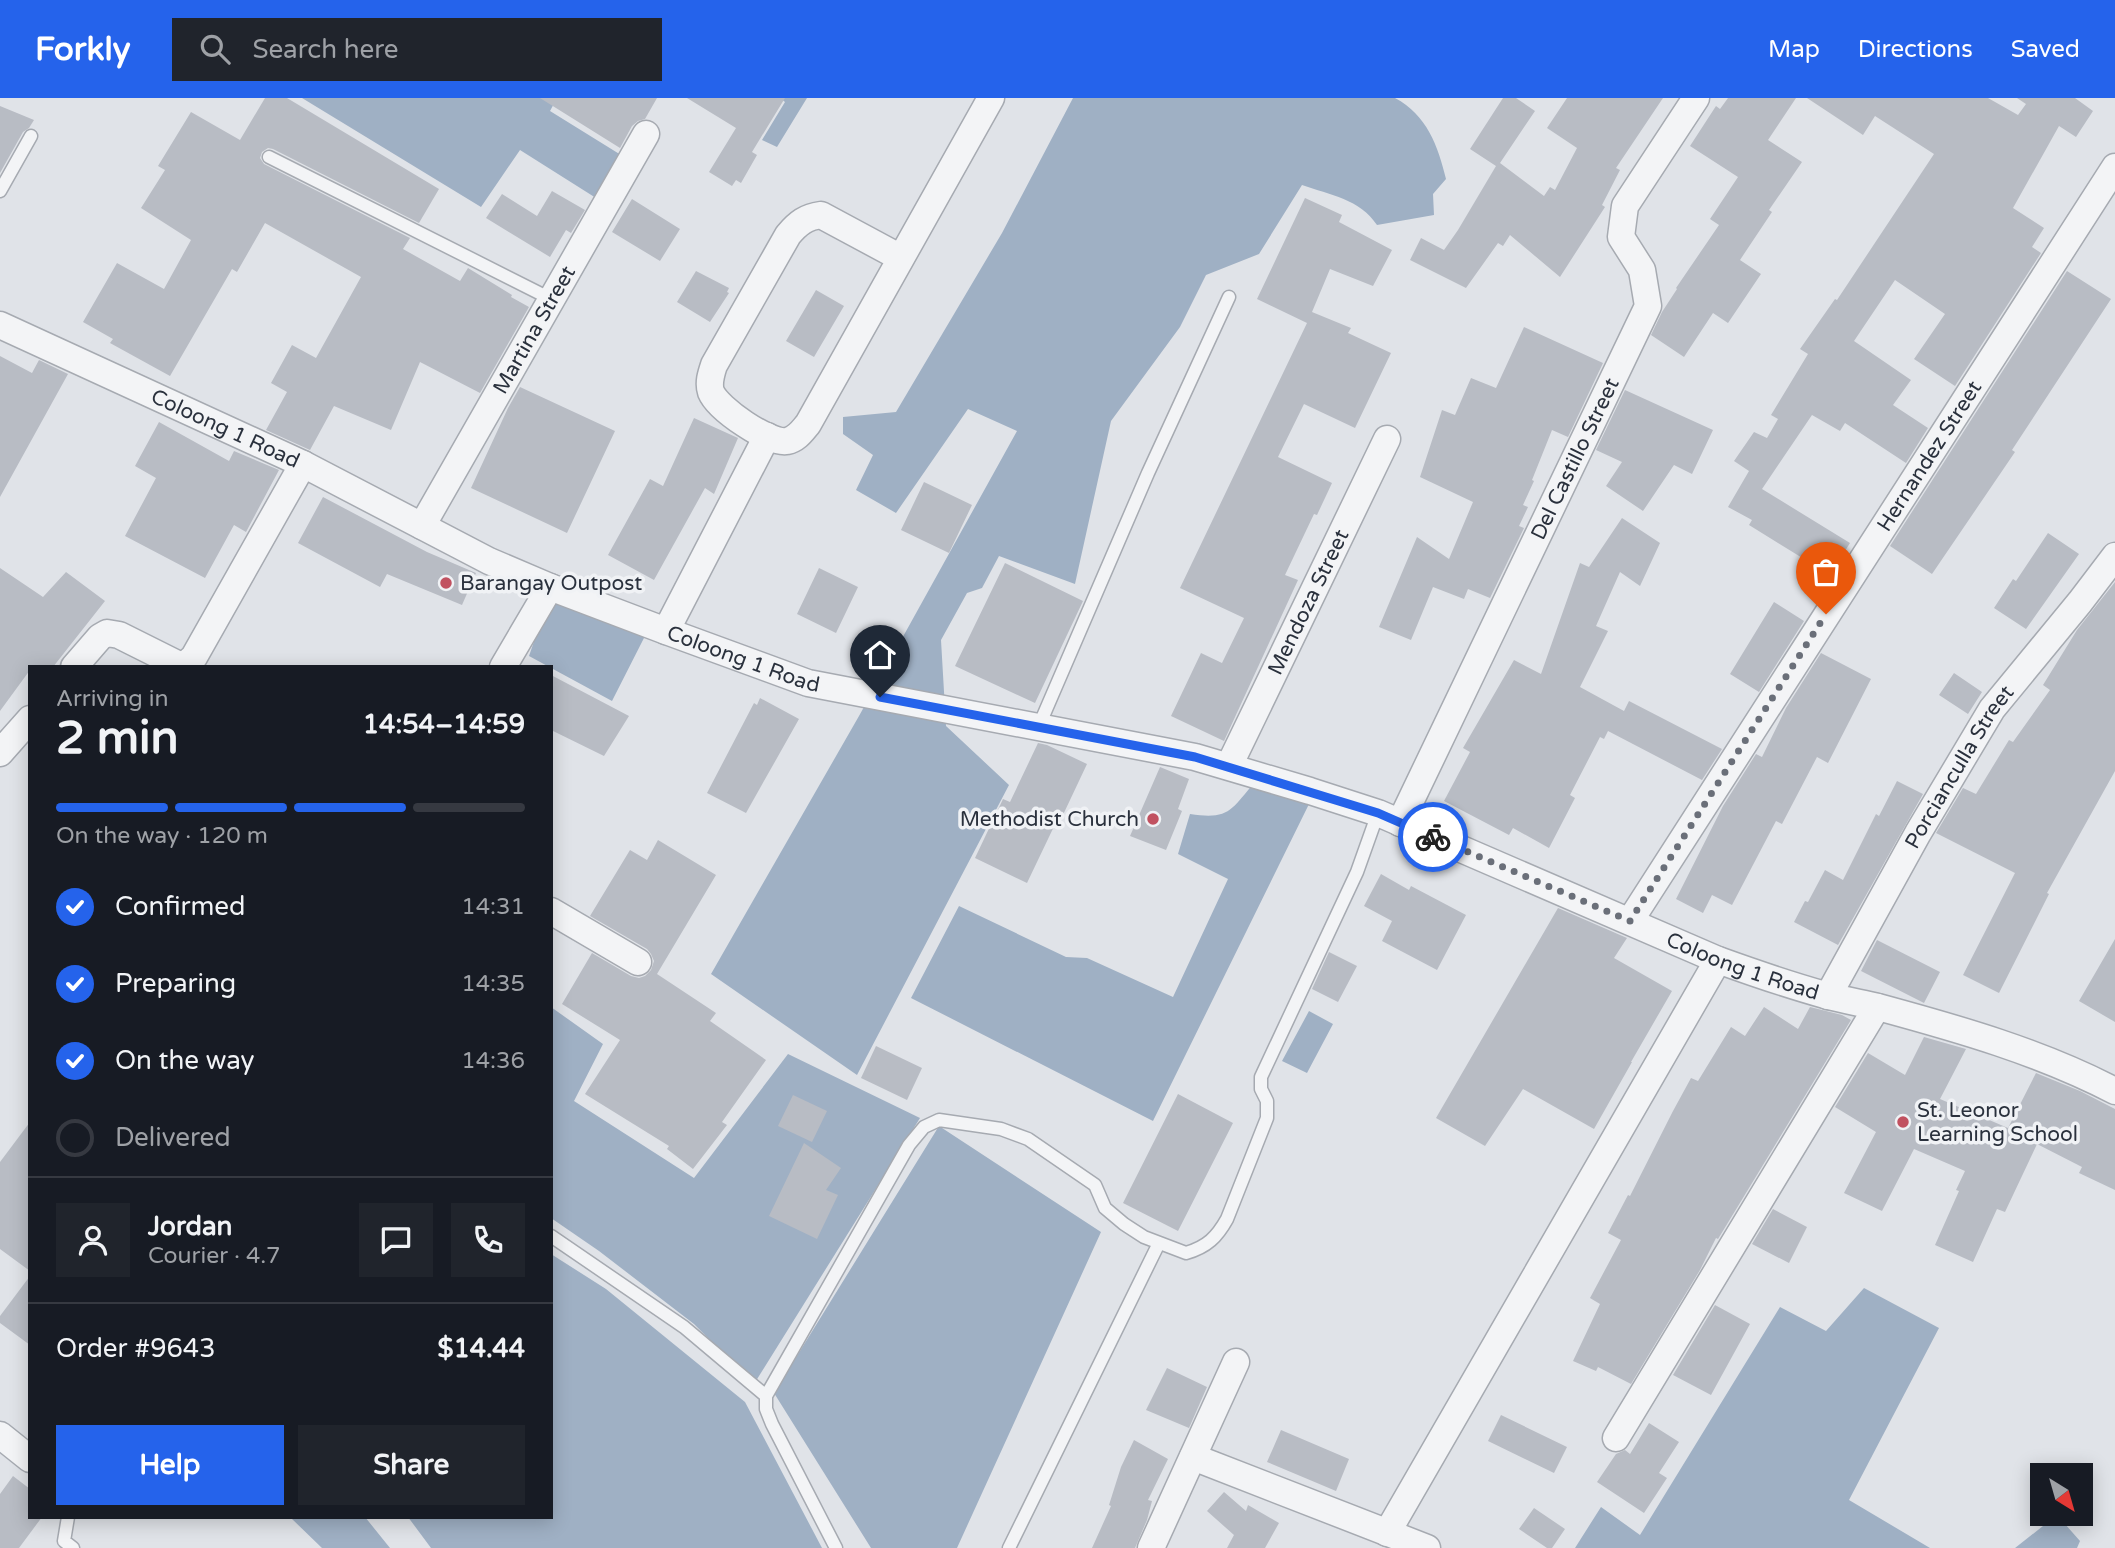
<!DOCTYPE html>
<html lang="en">
<head>
<meta charset="utf-8">
<style>
  :root { --surface:#171b24; --page:#20242c; --text:#f1f3f6; --muted:#9ea1a6; --line:#363941; --accent:#2563eb }
  body { margin:0; font-family:"Varela Round",sans-serif; background:var(--page); color:var(--text); height:100vh; display:flex; flex-direction:column; font-size:26px; white-space:nowrap }
  * { box-sizing:border-box; margin:0 }
  p { font-size:23px; color:var(--muted) }
  .icon { flex:none; width:38px; height:38px; fill:none; stroke:currentColor; stroke-width:2; stroke-linecap:round; stroke-linejoin:round }
  .map { position:relative; flex:1; overflow:hidden }
  .panel { position:absolute; left:28px; top:567px; width:525px; height:854px; display:flex; flex-direction:column; background:var(--surface); border-radius:0px; box-shadow:0 4px 18px #0003 }
  .panel>* { flex:none }
  .needle { width:46px; rotate:143deg }
  .controls { position:absolute; left:2030px; top:1365px; display:grid; gap:14px }
  .controls a { display:grid; place-items:center; width:63px; height:63px; border-radius:0px; background:var(--surface); box-shadow:0 4px 18px #0003; font-size:35px }
  .pin { position:absolute; display:grid; place-items:center; width:60px; height:60px; color:#fff; margin:-72px -30px; border-radius:50% 50% 50% 0; rotate:-45deg; box-shadow:0 0 7px #0007 }
  .pin .icon { rotate:45deg }
  .courier { position:absolute; display:grid; place-items:center; width:70px; height:70px; margin:-35px; border:5px solid #2563eb; border-radius:50%; background:#fff; color:#222; box-shadow:0 2px 9px #0007 }
  .overview em { font-style:normal; font-weight:700 }
  .overview div { display:flex; flex-direction:column-reverse }
  .overview { display:flex; align-items:center; justify-content:space-between; height:119px; padding:0 28px }
  h1 { font-size:46px; font-weight:700; line-height:52px }
  .bar { display:grid; grid-template-columns:repeat(4,1fr); gap:10px 7px; align-content:center; height:84px; padding:0 28px }
  .bar i { height:9px; border-radius:5px; background:var(--line) }
  .bar .selected { background:var(--accent) }
  .bar p { grid-column:span 4 }
  .line { display:flex; align-items:center; gap:18px; padding:0 28px; border-top:2px solid var(--line) }
  .line div { flex:1 }
  .round { display:grid; place-items:center; flex:none; width:74px; height:74px; border-radius:0px; background:var(--page) }
  ol { padding:0 28px; list-style:none }
  li { display:flex; align-items:center; gap:21px; height:77px }
  li p { margin-inline-start:auto }
  li .icon { padding:7px; border-radius:50%; background:var(--accent); color:#fff; stroke-width:4 }
  li:last-child { color:var(--muted) }
  li i { width:38px; height:38px; border:4px solid var(--line); border-radius:50% }
  .cta { display:flex; gap:14px; margin-top:auto; padding:14px 28px }
  .cta a { flex:1; height:80px; border-radius:0px; background:var(--accent); color:#fff; font-size:28px; font-weight:700; line-height:80px; text-align:center }
  .cta a+a { background:var(--page); color:var(--text) }
  header { display:flex; align-items:center; gap:42px; box-sizing:border-box; height:98px; padding:0 35px; background:var(--accent); color:#fff }
  header strong { font-size:33px }
  nav { display:flex; gap:38px; margin-inline-start:auto; font-size:24px }
  .search { width:490px; height:63px; background:var(--page); display:flex; align-items:center; gap:18px; box-sizing:border-box; padding:0 24px; border-radius:0px; color:var(--muted); font-size:26px }
  .map>svg:first-child { display:block }
  .water { fill:#9fb0c4 }
  .building { fill:#b8bcc4 }
  .lines { fill:none; stroke-linecap:round; stroke-linejoin:round }
  .lane-casing { stroke:#a6aab1; stroke-width:15 }
  .street-casing { stroke:#a6aab1; stroke-width:29 }
  .lane { stroke:#f3f4f6; stroke-width:12 }
  .street { stroke:#f3f4f6; stroke-width:26 }
  .done { stroke:#6a6f79; stroke-width:7; stroke-dasharray:0 12.6 }
  .route { stroke:#2563eb; stroke-width:9 }
  .poi-dot { fill:#c15160; stroke:#f0f2f5; stroke-width:2.5 }
  .labels { text-anchor:middle; stroke-width:7; stroke-linejoin:round; paint-order:stroke }
  .street-label { font-size:21px; fill:#2a313d; stroke:#f0f2f5 }
  .poi-label { font-size:21px; fill:#2a313d; stroke:#f0f2f5; text-anchor:start }
</style>
</head>
<body>
<header>
<strong>Forkly</strong>
<div class="search"><svg class="icon" aria-label="search" viewBox="0 0 24 24"><circle cx="10" cy="10" r="6"/><path d="M15 15l6 6"/></svg>Search here</div>
<nav><a>Map</a><a>Directions</a><a>Saved</a></nav>
</header>
<div class="map">
<svg width="2115" height="1450" viewBox="0 0 2115 1450">
  <rect width="100%" height="100%" fill="#e0e3e8"/>
  <!-- water -->
  <path class="water" d="M302,0H557L550,13L621,57L596,100L520,52L481,109Z
    M780,0H807L777,49L762,42L785,4Z
    M1073,0H1395C1427,17 1438,48 1446,81L1433,96L1434,117L1377,127C1360,101 1330,97 1302,87L1259,156L1206,177L1180,229L1111,323L1075,486L999,458L982,490L967,495L941,542L946,628L1009,687L857,977L711,876L859,618L1017,333L968,311L896,415L856,392L873,357L843,336V319L896,314L1002,135Z
    M549,500L645,538L612,603L529,558Z
    M1254,685L1310,704L1153,1023L911,900L959,808L1066,859L1087,860L1173,899L1228,781L1178,756L1190,716C1229,722 1231,712 1254,685Z
    M551,909L603,946L574,1003L694,1080L788,956L920,1020L754,1286L694,1226L599,1153L551,1120Z
    M1309,913L1333,926L1307,975L1282,963Z
    M939,1028L1101,1134L957,1450H871L774,1295Z
    M551,1156L606,1191L745,1304L822,1450H431L408,1419H551Z
    M1864,1190L1939,1230L1849,1402L1930,1450H1575L1601,1409L1640,1437L1780,1209L1826,1233Z
    M2057,1417L2080,1443L2077,1450H2015Z
    M293,1419H365L390,1450H322L292,1421Z"/>
  <!-- building -->
  <path class="building" d="M265,0H287L439,91L419,125L273,51L268,50L262,54L260,60L264,66L410,140L403,151L460,183L468,170L512,197L511,199L529,209L480,295L420,264L391,332L334,308L310,352L266,332L287,294L271,285L292,247L316,260L361,179L265,125L237,174L232,171L170,278L110,245L113,241L83,224L117,165L164,191L191,142L141,110L165,72L158,68L191,14L240,42Z
    M540,0H657L645,21L638,23L632,28L620,50Z
    M687,0H785L752,54L757,57L741,85L736,82L732,88L709,74L736,30Z
    M1503,0H1516L1535,13L1500,65L1544,98L1550,89L1555,92L1577,50L1547,30L1567,0H1663L1616,70L1620,72L1602,107L1605,109L1560,179L1510,137L1503,148L1498,145L1466,190L1410,162L1421,140L1444,152L1458,132L1496,68L1470,51Z
    M1728,0H1796L1768,42L1802,64L1769,112L1772,114L1740,162L1761,176L1728,225L1713,215L1684,259L1651,237L1662,214L1677,191L1676,190L1719,127L1710,121L1738,79L1690,48L1716,8L1720,11Z
    M1807,0H1988L2018,17L2026,6L2017,0H2075L2093,13L2076,39L2059,28L2013,110L2044,130L2032,149L2041,155L1955,288L1914,261L1945,216L1895,182L1854,243L1911,282L1893,307L1928,330L1906,365L1845,325L1840,333L1812,317L1762,391L1850,445L1830,477L1749,427L1752,422L1728,409L1749,373L1734,363L1754,334L1767,340L1778,321L1771,317L1808,256L1800,251L1835,201L1837,202L1934,56L1875,18L1863,37Z
    M0,8L34,22L29,30L23,34L0,75Z
    M552,93L585,112L571,135L566,132L550,159L486,120L502,96L537,118Z
    M1305,100L1342,117L1339,124L1392,152L1373,188L1330,171L1312,214L1351,230L1348,235L1391,255L1355,330L1304,306L1278,359L1332,385L1317,417L1314,416L1285,477L1298,482L1224,643L1171,618L1201,555L1222,565L1244,520L1180,490L1307,225L1257,201Z
    M632,101L680,131L660,163L612,134Z
    M696,173L729,190L727,194L729,195L710,224L677,204Z
    M2067,173L2111,201L2012,352L2015,354L1932,476L1890,448Z
    M816,192L844,208L814,259L786,243Z
    M1524,229L1603,265L1568,339L1552,332L1532,382L1534,383L1523,407L1528,409L1519,428L1524,430L1490,500L1468,491L1464,501L1433,489L1411,542L1379,529L1417,439L1449,461L1473,404L1420,379L1442,312L1455,317L1471,280L1496,290Z
    M0,258L32,275L39,262L68,276L0,399Z
    M520,289L615,333L567,435L471,390L508,310Z
    M1625,292L1713,332L1692,376L1674,367L1643,413L1606,388L1622,364L1596,352Z
    M694,320L738,340L714,396L705,390L654,482L608,457L650,381L663,388Z
    M159,324L229,363L234,353L279,372L246,434L234,427L205,480L125,438L156,380L135,368Z
    M924,384L972,407L949,455L901,432Z
    M323,399L427,454L476,475L462,507L387,476L380,489L298,445Z
    M1622,420L1660,445L1640,488L1620,474L1596,528L1608,533L1580,589L1624,613L1629,603L1722,651L1702,682L1608,633L1604,641L1600,639L1570,697L1575,700L1549,750L1513,730L1509,737L1444,703L1470,654L1463,650L1514,562L1541,576L1580,465L1589,469Z
    M2048,435L2079,456L2026,531L1994,510L2013,481L2016,483Z
    M1005,465L1083,503L1035,605L955,568Z
    M0,470L43,499L66,474L105,503L53,569H30V572L0,613Z
    M819,470L858,489L836,535L797,516Z
    M2115,484V673L2047,795L2049,796L1999,895L1963,877L2015,775L1936,735L1963,690L1976,696L2009,642L2013,644L2050,592L2043,587L2077,532Z
    M1774,504L1804,523L1759,594L1730,576Z
    M1821,555L1871,581L1828,665L1817,659L1782,726L1776,723L1732,807L1712,797L1703,815L1676,801L1723,708L1756,656L1762,659L1786,610Z
    M1954,575L1982,594L1968,616L1939,597Z
    M551,577L629,618L604,658L551,632Z
    M760,600L799,621L746,715L707,695L754,605L757,607Z
    M1038,645L1047,647L1087,666L1062,719L1059,718L1027,785L975,760L1003,701L1010,704Z
    M1160,669L1189,681L1178,711L1182,713L1166,752L1130,738Z
    M1897,683L1923,696L1838,847L1794,824L1805,803L1808,804L1825,772L1843,782L1876,716L1879,718Z
    M658,742L716,777L657,876L716,915L710,923L766,962L722,1024L727,1027L693,1071L667,1051L669,1048L585,996L620,942L562,906L592,855L631,878L639,880L645,878L651,872L654,863L651,856L647,851L590,818L630,752L647,762Z
    M1381,776L1409,792L1411,788L1466,817L1437,872L1382,843L1392,823L1364,808Z
    M1558,810L1627,840L1614,860L1672,893L1631,964H1632L1594,1031L1523,991L1485,1048L1436,1020Z
    M2115,841V924L2079,903Z
    M1877,842L1940,874L1924,905L1861,873Z
    M1329,854L1357,868L1338,904L1312,891Z
    M1764,909L1798,931L1810,909L1842,917L1851,922L1718,1141L1716,1140L1700,1172L1631,1286L1598,1269L1596,1273L1573,1263L1600,1206L1590,1200L1621,1142L1608,1135L1628,1097L1630,1098L1673,1013L1691,980L1698,983L1731,929L1745,938Z
    M1924,939L1966,951L1940,1001L2008,1030L2036,975L2080,993L2115,1011V1092L2079,1075L2082,1069L2037,1046L2005,1114L1997,1111L1973,1164L1935,1147L1959,1093L1956,1092L1965,1073L1914,1051L1882,1113L1844,1095L1876,1034L1835,1009L1868,955L1905,977Z
    M876,948L922,970L907,1002L861,980Z
    M1178,996L1233,1025L1178,1133L1123,1105Z
    M793,997L827,1013L812,1044L778,1028Z
    M30,1024V1173L0,1151V1064Z
    M804,1045L841,1070L826,1092L838,1097L817,1141L769,1118Z
    M1773,1111L1807,1129L1789,1165L1752,1146Z
    M30,1178V1247L0,1225V1218Z
    M1715,1207L1750,1226L1711,1297L1673,1277Z
    M1167,1270L1207,1289L1189,1330L1146,1312Z
    M1501,1317L1567,1349L1554,1375L1488,1343Z
    M1649,1325L1679,1344L1659,1375L1667,1380L1644,1415L1597,1384L1616,1356L1625,1352L1630,1356Z
    M1281,1332L1349,1361L1336,1393L1267,1364Z
    M1134,1342L1168,1361L1148,1402L1152,1403L1147,1422L1135,1450H1092L1111,1408L1109,1407L1121,1369Z
    M13,1378L30,1391V1419H42L19,1450H0V1396Z
    M1224,1394L1246,1413L1248,1407L1279,1425L1265,1450H1227L1234,1437L1207,1413Z
    M1534,1410L1565,1431L1552,1450H1547L1519,1431Z"/>
  <g class="lines">
    <defs>
      <path id="lane" d="M269,59L551,201
        M0,93L31,38
        M1038,630L1148,375L1229,199
        M551,1138L684,1229L766,1298
        M68,1419L64,1443L73,1450
        M836,1450L772,1326L766,1311V1298L909,1047L924,1029L939,1022L1001,1031L1028,1041L1095,1087L1105,1110L1124,1126L1144,1139L1186,1155C1207,1149 1217,1139 1227,1121L1267,1020V1003L1261,991V979L1357,774L1378,715
        M1009,1450L1159,1145"/>
      <g id="street">
        <path d="M901,160L821,117C806,119 798,125 788,137L714,267C711,276 708,285 711,294C718,311 769,346 787,343C797,341 802,333 808,326L991,0"/>
        <path id="s1" d="M0,227L303,366L489,463L550,489L666,533L808,585L1195,659L1310,693L1378,715L1718,862C1754,875 1789,887 1825,897C1843,902 1861,905 1878,909C1959,931 2040,954 2115,993"/>
        <path id="s2" d="M422,428L646,36"/>
        <path d="M666,533L767,338"/>
        <path d="M74,569L100,539L107,535L119,537L177,566L185,567L194,559L303,366"/>
        <path d="M503,569L550,489"/>
        <path d="M0,655L30,621"/>
        <path id="s3" d="M1229,668L1387,341"/>
        <path id="s4" d="M1400,725L1648,208L1642,172L1621,139L1625,108L1696,0"/>
        <path d="M551,813L638,864"/>
        <path id="s5" d="M1630,823L2115,69"/>
        <path id="s6" d="M1828,898L1918,735L1992,611L2080,504L2115,458"/>
        <path d="M0,1337L30,1361"/>
        <path d="M1616,1340L1877,909"/>
        <path d="M1193,1359L1427,1450"/>
        <path d="M1387,1435L1718,862"/>
        <path d="M1151,1450L1236,1264"/>
      </g>
    </defs>
    <!-- lane casing -->
    <use href="#lane" class="lane-casing"/>
    <!-- street casing -->
    <use href="#street" class="street-casing"/>
    <!-- lane -->
    <use href="#lane" class="lane"/>
    <!-- street -->
    <use href="#street" class="street"/>
  </g>
  <g class="lines">
    <!-- done -->
    <path class="done" d="M1433,739L1630,823L1826,516"/>
    <!-- route -->
    <path class="route" d="M880,599L1195,659L1378,715L1433,739"/>
  </g>
  <!-- markers -->
  <g class="poi-dot">
    <circle cx="446" cy="485" r="7"/>
    <circle cx="1153" cy="721" r="7"/>
    <circle cx="1903" cy="1024" r="7"/>
  </g>
  <g class="labels">
    <!-- street labels -->
    <g class="street-label">
      <text dy="7" stroke="none"><textPath href="#s2" startOffset="226">Martina Street</textPath></text>
      <text dy="7" stroke="none"><textPath href="#s1" startOffset="248">Coloong 1 Road</textPath></text>
      <text dy="7" stroke="none"><textPath href="#s5" startOffset="553">Hernandez Street</textPath></text>
      <text dy="7" stroke="none"><textPath href="#s4" startOffset="404">Del Castillo Street</textPath></text>
      <text dy="7" stroke="none"><textPath href="#s3" startOffset="182">Mendoza Street</textPath></text>
      <text dy="7" stroke="none"><textPath href="#s1" startOffset="816">Coloong 1 Road</textPath></text>
      <text dy="7" stroke="none"><textPath href="#s6" startOffset="264">Porcianculla Street</textPath></text>
      <text dy="7" stroke="none"><textPath href="#s1" startOffset="1866">Coloong 1 Road</textPath></text>
    </g>
    <!-- poi labels -->
    <g class="poi-label">
      <text x="460" y="492">Barangay Outpost</text>
      <text x="1139" y="728" text-anchor="end">Methodist Church</text>
      <text x="1917" y="1019">St. Leonor<tspan x="1917" dy="24">Learning School</tspan></text>
    </g>
  </g>
</svg>
<div class="controls">
<a><svg class="needle" viewBox="-14 -14 28 28"><path d="M0-13l5 13h-10z" fill="#e53935"/><path d="M0 13l5-13h-10z" fill="#9ea1a6"/></svg></a>
</div>
<div class="pin" style="left:1826px;top:516px;background:#ea580c"><svg class="icon" aria-label="bag" viewBox="0 0 24 24"><path d="M5 8h14l-1 12H6zM9 8a3 3 0 0 1 6 0"/></svg></div>
<div class="pin" style="left:880px;top:599px;background:#1f2937"><svg class="icon" aria-label="home" viewBox="0 0 24 24"><path d="M3 11l9-7 9 7M6 9v11h12V9"/></svg></div>
<div class="courier" style="left:1433px;top:739px"><svg class="icon" aria-label="bike" viewBox="0 0 24 24"><circle cx="6" cy="16" r="4"/><circle cx="18" cy="16" r="4"/><path d="M6 16l4-8h5l3 8M10 8l3 8H6M13 5h3"/></svg></div>
<section class="panel">
<div class="overview"><div><h1>2 min</h1><p>Arriving in</p></div><em>14:54–14:59</em></div>
<div class="bar"><i class="selected"></i><i class="selected"></i><i class="selected"></i><i></i><p>On the way · 120 m</p></div>
<ol>
<li><svg class="icon" aria-label="check" viewBox="0 0 24 24"><path d="M5 12l5 5 9-10"/></svg>Confirmed<p>14:31</p></li>
<li><svg class="icon" aria-label="check" viewBox="0 0 24 24"><path d="M5 12l5 5 9-10"/></svg>Preparing<p>14:35</p></li>
<li><svg class="icon" aria-label="check" viewBox="0 0 24 24"><path d="M5 12l5 5 9-10"/></svg>On the way<p>14:36</p></li>
<li><i></i>Delivered</li>
</ol>
<div class="line" style="height:126px"><a class="round"><svg class="icon" aria-label="person" viewBox="0 0 24 24"><circle cx="12" cy="8" r="4"/><path d="M4 21q1-7 8-7t8 7"/></svg></a><div><b>Jordan</b><p>Courier · 4.7</p></div><a class="round"><svg class="icon" aria-label="chat" viewBox="0 0 24 24"><path d="M4 5h16v11H9l-5 4z"/></svg></a><a class="round"><svg class="icon" aria-label="phone" viewBox="0 0 24 24"><path d="M5 4h4l2 5-3 2q2 4 5 5l2-3 5 2v4C11 20 4 13 5 4z"/></svg></a></div>
<div class="line" style="height:91px"><div>Order #9643</div><b>$14.44</b></div>
<div class="cta"><a>Help</a><a>Share</a></div>
</section>
</div>
</body>
</html>
